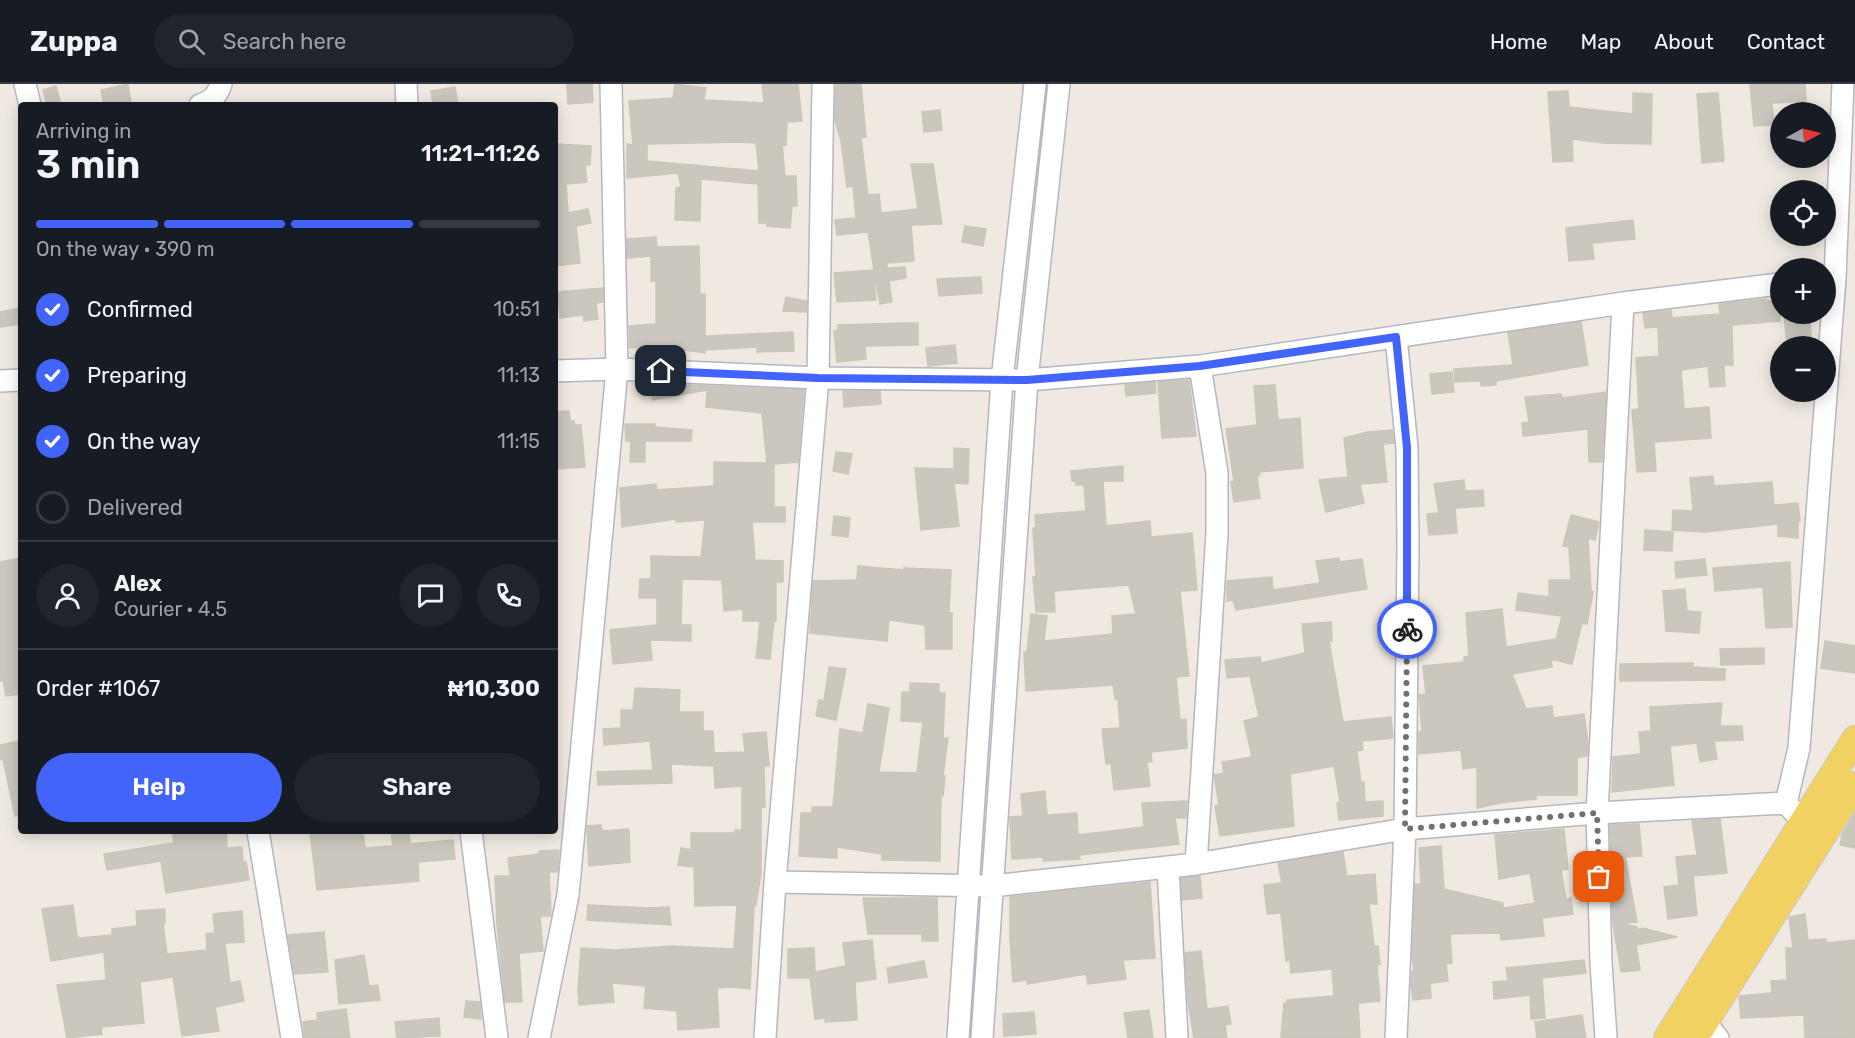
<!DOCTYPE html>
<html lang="en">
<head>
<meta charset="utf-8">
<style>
  :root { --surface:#171b24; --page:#20242c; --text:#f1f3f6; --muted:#9ea1a6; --line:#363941; --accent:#4264fb }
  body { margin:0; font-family:Rubik,sans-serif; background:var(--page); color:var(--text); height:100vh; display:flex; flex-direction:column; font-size:22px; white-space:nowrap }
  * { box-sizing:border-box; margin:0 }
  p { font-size:20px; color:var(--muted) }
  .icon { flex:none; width:33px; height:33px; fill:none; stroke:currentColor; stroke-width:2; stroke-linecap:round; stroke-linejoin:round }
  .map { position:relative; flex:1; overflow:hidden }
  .side { position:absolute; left:18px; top:18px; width:540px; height:732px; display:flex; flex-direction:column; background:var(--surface); border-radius:6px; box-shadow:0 3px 15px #0003 }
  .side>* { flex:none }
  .needle { width:39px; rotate:83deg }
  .tools { position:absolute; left:1770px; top:18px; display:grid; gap:12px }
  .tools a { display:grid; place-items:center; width:66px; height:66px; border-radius:50%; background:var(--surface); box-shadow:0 3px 15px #0003; font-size:30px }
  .pin { position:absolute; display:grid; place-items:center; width:51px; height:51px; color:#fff; margin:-26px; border-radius:12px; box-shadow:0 3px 9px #0006 }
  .courier { position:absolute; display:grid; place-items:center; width:60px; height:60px; margin:-30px; border:4px solid #4264fb; border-radius:50%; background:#fff; color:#222; box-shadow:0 2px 8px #0007 }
  .summary em { font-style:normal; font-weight:600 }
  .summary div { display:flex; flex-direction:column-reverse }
  .summary { display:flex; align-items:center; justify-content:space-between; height:102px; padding:0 18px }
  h1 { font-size:39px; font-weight:600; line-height:45px }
  .bar { display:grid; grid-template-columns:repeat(4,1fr); gap:9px 6px; align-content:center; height:72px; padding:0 18px }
  .bar i { height:8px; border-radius:4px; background:var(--line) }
  .bar .selected { background:var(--accent) }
  .bar p { grid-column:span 4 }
  .line { display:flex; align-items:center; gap:15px; padding:0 18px; border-top:2px solid var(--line) }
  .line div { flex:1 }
  .round { display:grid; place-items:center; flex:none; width:63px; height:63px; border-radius:32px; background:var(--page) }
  ol { padding:0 18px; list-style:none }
  li { display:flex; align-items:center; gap:18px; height:66px }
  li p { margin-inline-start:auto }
  li .icon { padding:6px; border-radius:50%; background:var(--accent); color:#fff; stroke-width:4 }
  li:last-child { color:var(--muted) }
  li i { width:33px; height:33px; border:3px solid var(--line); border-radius:50% }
  .button { display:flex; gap:12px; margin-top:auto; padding:12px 18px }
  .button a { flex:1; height:69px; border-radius:36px; background:var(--accent); color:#fff; font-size:24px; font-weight:600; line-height:69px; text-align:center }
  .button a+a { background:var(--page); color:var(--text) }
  header { display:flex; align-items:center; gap:36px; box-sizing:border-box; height:84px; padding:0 30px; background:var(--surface); border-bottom:2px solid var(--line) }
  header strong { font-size:28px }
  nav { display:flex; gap:33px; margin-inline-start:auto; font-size:21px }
  .search { width:420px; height:54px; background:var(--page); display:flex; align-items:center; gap:15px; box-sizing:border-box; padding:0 21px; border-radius:33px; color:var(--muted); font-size:22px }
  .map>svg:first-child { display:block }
  .building { fill:#cbc7bf; stroke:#cbc5ba; stroke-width:1.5; fill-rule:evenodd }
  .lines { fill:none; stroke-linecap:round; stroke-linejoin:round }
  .minor-casing { stroke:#b4b7c1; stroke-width:24 }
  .major-casing { stroke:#c9c9c9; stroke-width:28 }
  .minor { stroke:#fff; stroke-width:21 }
  .major { stroke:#f2d163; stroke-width:26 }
  .done { stroke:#726f6d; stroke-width:6; stroke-dasharray:0 10.8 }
  .route { stroke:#4264fb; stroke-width:8 }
</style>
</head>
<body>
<header>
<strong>Zuppa</strong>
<div class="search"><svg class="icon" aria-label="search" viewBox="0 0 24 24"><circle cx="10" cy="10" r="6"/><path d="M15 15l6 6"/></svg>Search here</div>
<nav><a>Home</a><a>Map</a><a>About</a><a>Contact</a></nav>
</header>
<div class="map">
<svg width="1855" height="954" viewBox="0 0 1855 954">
  <rect width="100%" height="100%" fill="#efe9e1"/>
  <!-- building -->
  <path class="building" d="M128,0L131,21H104L101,6Z
    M567,0H592L593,18L568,20Z
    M675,0L706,4L704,16L764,19L762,0H798L802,37L787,38L786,61L782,60L785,92H796L797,122H792L790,144L767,142V139H759L758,100L701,95L700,137L675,136L676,104L681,103L678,89L627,94V60L633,61L629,17L673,14ZM741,58L756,59L759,87L647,77V60Z
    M861,0L866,53L861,54L868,111L879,110L881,129L918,125L911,80H933L942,140L911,141L914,177L887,179V184L905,183L906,194L889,197L892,218L880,220L876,199H874L876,216L837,218L834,189L874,186L868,148L837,151L835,136L856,134L853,102L847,103L841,57L835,36L836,1Z
    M1750,0H1805L1806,17L1772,19L1774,41L1754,42Z
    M56,2L61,21H47L43,6Z
    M455,3L458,21H433L431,7Z
    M1568,7L1569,23L1633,30V9L1652,10L1651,60L1603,59L1572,55L1573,77L1553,78L1548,8Z
    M1718,9L1724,77L1702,79L1697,10Z
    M940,26L942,46L924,48L922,28Z
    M555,60L591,62L590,81H585L587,98L566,100L568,129L588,125L591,139L576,142L580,179L555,182Z
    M1633,136L1635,155L1592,159L1594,175L1569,177L1566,144Z
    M965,142L986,145L983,162L962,158Z
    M656,153L657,163L699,162L700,210H705V252L793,248L794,267L757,268V263L705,266V269L655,262L630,264L629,242L656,240V197H651V172L627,174V155Z
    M981,193L982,209L939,212L937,195Z
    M603,204V218L596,219L598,235L584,237L583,231L560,234L558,208Z
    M786,213L807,217L806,228L783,227Z
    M1766,215V217L1780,216V237L1732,241L1733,281H1724L1725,302L1710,303L1708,282L1681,286L1684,325L1709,323L1711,354L1654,358L1656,387L1637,388L1632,326L1639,325L1636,274L1659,272L1658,243L1645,244L1643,229L1671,226L1672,234L1720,230L1719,220Z
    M21,224V240L0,243V228Z
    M1784,230H1800V239L1810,238L1812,262H1787Z
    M1581,238L1588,281L1496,297V301L1481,302V297L1455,298L1454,285L1513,281L1508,249Z
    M906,239H918V261L865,262L866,275L837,278L834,247L838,246V241Z
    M955,261L957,279L928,282L926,264Z
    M1452,288L1454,308L1432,310L1430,290Z
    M1189,296L1196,352L1162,354L1158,298Z
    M1155,298L1156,309L1126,312L1125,301Z
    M661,300L804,306L798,378L774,380V423H785V438H752L755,476L783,477V498H776V537H774L770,575L756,574L760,537H743V525L724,527L722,496L682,495L681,541H691V557L650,556L652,576L613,580L610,546L657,541V514H639L640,495H651V472L701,473L705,436L676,438V435L622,443L620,404L656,400L657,406L714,402V378L767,379L762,329L706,323L707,306L653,316L650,302Z
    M1275,301L1278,336L1300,334L1303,384L1259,388L1260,391L1257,392L1260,414L1234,418L1231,398L1234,397L1226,345L1257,341L1254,302Z
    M843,307H880L881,320L844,323Z
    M1606,308L1602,378H1589L1588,345L1523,352L1522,339L1529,338L1525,313L1561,310L1562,314Z
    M569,327L570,337H574L575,341H581L585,383L555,385V328Z
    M625,340H655V343L692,346L691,357H645V378H630L631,357H626Z
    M1392,346L1394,359L1383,360L1387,398L1360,400L1364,419L1326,428L1319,396L1348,393L1344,354L1368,348Z
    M954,364L969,365L968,400L954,399L959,442L921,446L915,384L954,385Z
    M836,368L852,370L848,390L833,387Z
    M1123,382V397H1103L1106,442L1150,437L1151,453L1192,449L1197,506L1180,507L1189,592L1176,593L1180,636L1186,635L1187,664L1151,668L1152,678H1147L1150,702L1114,706L1111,679L1106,680L1102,645L1120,644L1118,615H1115L1113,601L1026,607L1024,568H1027L1031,530L1047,532L1044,557L1113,550L1112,532L1136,530L1129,501L1054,507L1055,528H1036L1033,493H1036L1033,444H1036L1035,431L1086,427L1084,401H1076V397H1072L1071,387Z
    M1713,392L1714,402L1772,398L1774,421L1798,419L1800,437H1798V454L1778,452V440L1705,448L1672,446L1673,426L1693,427L1690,394Z
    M1464,396L1465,407L1483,406L1484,422L1455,424L1457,449L1429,451L1427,430L1439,429L1434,400Z
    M1571,431L1599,438L1595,456L1588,454L1591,507L1593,508L1587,540L1582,539L1572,580L1551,575L1552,583L1512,590L1526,625L1552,622L1553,634L1584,630L1588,660L1587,672L1577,674V711H1536V715L1500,719L1477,724V683L1463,685L1461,666L1419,670V648H1422L1419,611L1426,610L1423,582L1464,578V573L1469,572L1466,529L1502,525L1506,563L1556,555L1562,532L1516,526L1518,509L1549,513V496H1571L1569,463L1563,462Z
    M834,432L850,434L848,453L832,451Z
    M1645,446L1673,448L1672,467L1644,466Z
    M21,474V610L6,612L3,596L0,597V478Z
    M1339,474V478L1362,475L1367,505L1236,526L1233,516L1227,517V497L1272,493L1273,506L1320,499L1316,477Z
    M1705,475L1707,491L1676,494L1675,478Z
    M1790,478L1792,543L1766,544L1763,503L1715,507L1713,484Z
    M858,482L904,486V484L951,486L949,529H952V565H926L925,541L889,536L887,557L810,549L813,497L857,496Z
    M1685,505L1687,527L1701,528L1699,549L1666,547L1663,507Z
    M1331,538L1332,557H1329L1343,638L1391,633L1393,654L1362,657L1363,666L1357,667L1361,699L1364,698L1365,718L1383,717V732L1339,736L1337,719L1340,718L1334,682L1290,690L1294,742L1220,752L1215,722L1219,721L1214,691L1224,689L1222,678L1252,673L1244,637L1259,633L1250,592L1227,594L1225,576L1260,573L1261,579L1305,569L1302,540Z
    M1825,557L1855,562V589L1821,584Z
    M1764,564V580L1721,581L1720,565Z
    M1693,579V583L1725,585V596L1620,597V580Z
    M829,583L846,585L836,636L816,632L819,616L824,617Z
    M910,599L939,600V609H945L943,654H948L943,692H945L943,712H941L940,777L882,776V770L837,763V774L799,772L801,729H812V723H833L840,645L863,649L868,620L889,624L879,688L917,689L923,638L901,637L902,608H910Z
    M635,604L680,606L679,628H703V647H713L714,669L745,668L743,650L766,648L769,682H764L765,723H761V789L756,821H754L750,905L732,903L717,904L719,943L678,946L677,927L644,924L646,902L612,899L614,918L579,921L578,906L581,864L616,866L672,862L734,865L737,821L695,822L694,783L678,781L681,764L691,766V749H735V746H742V702L715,704L714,682L671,680L672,699L598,701L597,688L653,686L650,657L604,661L603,645L621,644V626H633Z
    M1722,619L1720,642H1742L1743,656L1714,657L1717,675L1700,678L1697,659L1670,662L1674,701L1612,708L1613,673L1641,670L1639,648L1651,647L1650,623Z
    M19,657L21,667V731L15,732L3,675L0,676V661Z
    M1045,707L1047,731L1077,729L1078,751L1144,743L1142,719L1187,717L1186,734H1175L1179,760L1079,771L1080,775L1043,777V773L1012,775L1010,733L1023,732L1021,710Z
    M1855,729V764L1840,761L1842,750Z
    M1720,735L1727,789L1693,792L1697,831L1668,835L1664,803L1679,801L1676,773L1697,771L1692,737Z
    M1639,740L1642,772L1625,773L1637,838L1622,839L1637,843L1638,846L1643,844L1677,853L1636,861L1640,886L1621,888L1613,840L1610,741Z
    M601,741L602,747L629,745L630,778L589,782L587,742Z
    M1564,745L1568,785L1561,786L1566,815L1571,814L1573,830L1542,834L1544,852L1501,856L1500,849L1450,850L1452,879L1446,880L1448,897L1430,899L1431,914L1413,916L1411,901L1412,887H1414L1412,873L1415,800H1421L1419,764L1441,762L1444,805L1503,819V824L1535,819L1530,789L1499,795L1495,751Z
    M172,747H226L227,764L242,763L243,778H246L249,796L166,809L161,777L107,786L104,770L174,759Z
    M318,747H363L365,764L393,762L391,747H409L410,760L453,756L455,775L418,778L419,797L317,806L310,748Z
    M559,766L557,788H549L551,832H540L543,867L519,869L522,918H505L497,841L495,792H510L508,774L539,770V767Z
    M1343,768L1347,792L1375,790L1377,820H1369L1374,862H1378L1380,880L1377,881L1380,917L1358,919L1360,954H1281L1284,919H1287V916L1334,912L1332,885L1291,889L1290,876L1286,877L1281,829L1267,830L1264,801L1282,799L1278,779Z
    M1200,792L1202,814L1182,816L1181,794Z
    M1150,798L1155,874L1123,876L1126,895L1088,900L1086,890L1027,900V896L1013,898L1010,855V813Z
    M863,814H937L938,857H922V850H868Z
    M73,821L77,853L81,854L112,851V845L137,842L136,827L165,825V840H163L167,870L207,866L206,850L215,849L213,830L242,827L244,858L225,859L230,899L240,897L244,917L215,923L219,947L182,952L173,893L140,898L144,939L101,943L102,950L67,954L57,901L106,896L104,868L51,877L42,825Z
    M588,821L650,824L669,823L671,841L587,836Z
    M1805,830L1808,856L1826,855V859L1855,856V954H1805L1804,931L1741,934L1739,912L1772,909L1771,897L1787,896L1786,864H1793L1789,833Z
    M324,848L328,888L294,890L288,851Z
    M872,856L876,895L855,898L857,936L825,938V934L815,935L810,894H788V865L814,864L815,888L846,882L843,859Z
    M1201,867L1207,925L1228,922L1231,940L1225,941L1227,954H1194L1188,918L1185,869Z
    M364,871L369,902L378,901L380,916L339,920L335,876Z
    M1584,876L1586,889L1542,894L1545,934L1531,935L1530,911L1494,915L1493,898L1508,897L1506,884Z
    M924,877L927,893L889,899L887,884Z
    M466,917L480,918L481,935L464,933Z
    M346,925L350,954H305L303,938L318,936L317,929Z
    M1149,926L1153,954H1128L1124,929Z
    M1034,928L1036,950L1004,952L1003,930Z
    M1582,931L1586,954H1537L1535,938Z
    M439,934L440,952L397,954L395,938Z"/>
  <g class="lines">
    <defs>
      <path id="minor" d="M25,0L30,21
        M406,0L407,21
        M200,21C212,17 217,12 221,0
        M1396,253L1407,364L1408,460L1405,745L1396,954
        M555,287L617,285L818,294L1027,296L1200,282L1623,219L1780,200
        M0,297L21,296
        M1795,729L1786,719L1799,664L1835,194L1843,0
        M258,747L292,954
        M471,747L497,954
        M1196,780L1217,449V389L1200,282
        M1168,784L1177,954
        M775,798L992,802L1196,780L1405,745L1597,729L1786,719
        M1705,938L1718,954
        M539,954L568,811L617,285L611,0
        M765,954L775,798L818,294L823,0
        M958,954L1002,296L1035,0
        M982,954L1027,296L1059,0
        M1606,954L1601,879L1597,729L1623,219"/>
      <path id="major" d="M1667,954L1855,655
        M1695,954L1855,701"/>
    </defs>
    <!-- minor casing -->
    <use href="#minor" class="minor-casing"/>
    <!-- major casing -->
    <use href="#major" class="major-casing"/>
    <!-- minor -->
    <use href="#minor" class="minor"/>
    <!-- major -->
    <use href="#major" class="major"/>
  </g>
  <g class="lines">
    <!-- done -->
    <path class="done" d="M1407,545L1405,745L1597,729L1599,793"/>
    <!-- route -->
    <path class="route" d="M661,287L818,294L1027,296L1200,282L1396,253L1407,364V545"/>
  </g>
</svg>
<div class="tools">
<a><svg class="needle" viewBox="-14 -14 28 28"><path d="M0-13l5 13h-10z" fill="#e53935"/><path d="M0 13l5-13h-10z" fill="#9ea1a6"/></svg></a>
<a><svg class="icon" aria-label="locate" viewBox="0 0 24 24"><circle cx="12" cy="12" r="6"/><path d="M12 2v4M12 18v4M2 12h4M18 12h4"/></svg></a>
<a>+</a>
<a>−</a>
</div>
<div class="pin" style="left:1599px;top:793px;background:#ea580c"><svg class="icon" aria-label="bag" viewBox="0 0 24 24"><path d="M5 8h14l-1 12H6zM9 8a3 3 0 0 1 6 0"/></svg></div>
<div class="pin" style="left:661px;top:287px;background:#1f2937"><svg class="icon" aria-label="home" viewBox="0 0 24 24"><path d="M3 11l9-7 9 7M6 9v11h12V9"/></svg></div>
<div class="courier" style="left:1407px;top:545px"><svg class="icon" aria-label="bike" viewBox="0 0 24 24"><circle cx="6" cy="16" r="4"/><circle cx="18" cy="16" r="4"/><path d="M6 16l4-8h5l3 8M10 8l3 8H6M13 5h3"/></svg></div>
<section class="side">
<div class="summary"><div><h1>3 min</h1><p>Arriving in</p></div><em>11:21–11:26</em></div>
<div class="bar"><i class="selected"></i><i class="selected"></i><i class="selected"></i><i></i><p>On the way · 390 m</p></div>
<ol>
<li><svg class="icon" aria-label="check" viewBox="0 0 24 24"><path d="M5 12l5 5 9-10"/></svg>Confirmed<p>10:51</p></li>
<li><svg class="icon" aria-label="check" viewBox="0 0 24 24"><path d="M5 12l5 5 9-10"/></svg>Preparing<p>11:13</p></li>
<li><svg class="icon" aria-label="check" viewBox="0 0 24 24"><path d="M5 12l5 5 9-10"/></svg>On the way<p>11:15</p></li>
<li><i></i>Delivered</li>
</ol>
<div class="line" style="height:108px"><a class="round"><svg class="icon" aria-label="person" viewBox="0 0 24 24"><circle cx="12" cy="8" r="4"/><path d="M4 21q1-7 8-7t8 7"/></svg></a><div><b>Alex</b><p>Courier · 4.5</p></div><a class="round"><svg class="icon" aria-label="chat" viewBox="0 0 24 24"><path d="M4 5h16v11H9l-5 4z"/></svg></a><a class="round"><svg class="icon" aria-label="phone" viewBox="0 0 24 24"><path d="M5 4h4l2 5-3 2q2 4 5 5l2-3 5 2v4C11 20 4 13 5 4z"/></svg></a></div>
<div class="line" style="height:78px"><div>Order #1067</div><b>₦10,300</b></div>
<div class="button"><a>Help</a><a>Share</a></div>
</section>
</div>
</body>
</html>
